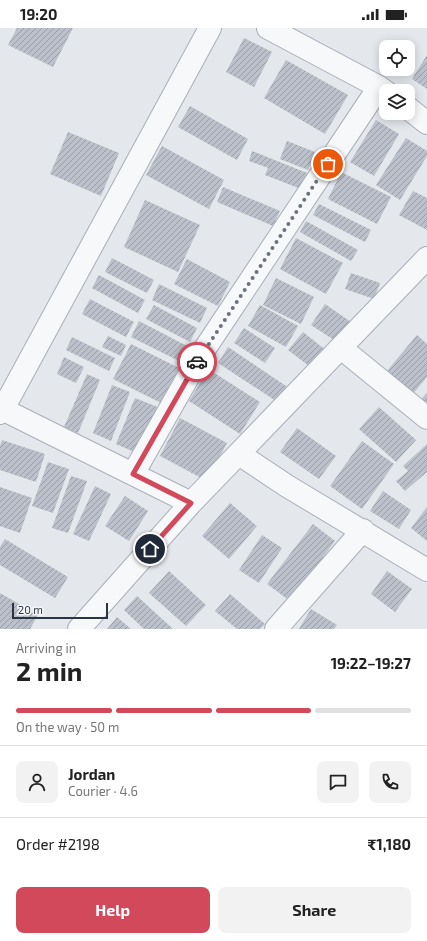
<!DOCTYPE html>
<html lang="en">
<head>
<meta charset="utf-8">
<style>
  :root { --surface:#fff; --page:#f2f2f2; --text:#222; --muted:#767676; --line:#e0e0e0; --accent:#d1495b }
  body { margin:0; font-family:"Exo 2",sans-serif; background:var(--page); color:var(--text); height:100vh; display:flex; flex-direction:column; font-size:15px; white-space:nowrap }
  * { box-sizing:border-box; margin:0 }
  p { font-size:13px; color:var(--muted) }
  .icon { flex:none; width:22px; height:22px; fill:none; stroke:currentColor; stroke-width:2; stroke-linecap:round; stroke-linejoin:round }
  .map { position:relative; height:601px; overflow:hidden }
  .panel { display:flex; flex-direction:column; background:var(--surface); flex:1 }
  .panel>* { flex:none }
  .fabs { position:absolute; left:379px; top:12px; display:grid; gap:8px }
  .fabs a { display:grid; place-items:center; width:36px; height:36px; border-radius:8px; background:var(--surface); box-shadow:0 2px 10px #0003; font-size:20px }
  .scale { position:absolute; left:12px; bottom:10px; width:96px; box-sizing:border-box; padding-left:4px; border:2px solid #2b3445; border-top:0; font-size:11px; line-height:14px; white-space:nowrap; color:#2b3445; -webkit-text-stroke:3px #f4f6f9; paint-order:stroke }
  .pin { position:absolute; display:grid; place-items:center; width:34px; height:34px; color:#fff; margin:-17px; border:2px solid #fff; border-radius:50%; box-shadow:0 1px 4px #0007 }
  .courier { position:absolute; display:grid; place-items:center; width:40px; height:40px; margin:-20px; border:3px solid #d1495b; border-radius:50%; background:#fff; color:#222; box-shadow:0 1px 5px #0007 }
  .headline em { font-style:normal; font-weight:700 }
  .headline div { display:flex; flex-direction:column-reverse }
  .headline { display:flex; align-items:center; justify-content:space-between; height:68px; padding:0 16px }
  h1 { font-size:26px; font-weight:700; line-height:30px }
  .bar { display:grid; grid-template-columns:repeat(4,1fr); gap:6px 4px; align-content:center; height:48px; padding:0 16px }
  .bar i { height:5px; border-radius:3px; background:var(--line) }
  .bar .current { background:var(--accent) }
  .bar p { grid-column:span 4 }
  .line { display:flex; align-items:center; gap:10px; padding:0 16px; border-top:1px solid var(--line) }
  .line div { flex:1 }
  .round { display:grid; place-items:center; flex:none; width:42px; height:42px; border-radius:8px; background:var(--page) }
  .button { display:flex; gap:8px; margin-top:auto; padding:8px 16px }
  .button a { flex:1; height:46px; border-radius:8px; background:var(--accent); color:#fff; font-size:16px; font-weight:700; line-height:46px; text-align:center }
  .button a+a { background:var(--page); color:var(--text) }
  .status { display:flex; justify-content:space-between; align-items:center; height:28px; padding:0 20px; background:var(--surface); direction:ltr }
  .status svg { height:11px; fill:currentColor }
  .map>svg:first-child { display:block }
  .building { fill:url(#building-hatch) }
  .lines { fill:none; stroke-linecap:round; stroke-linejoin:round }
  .minor-casing { stroke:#a9aeb7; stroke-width:24 }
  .minor { stroke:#f7f8fa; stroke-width:22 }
  .done { stroke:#6c737f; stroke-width:4; stroke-dasharray:0 7.2 }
  .route { stroke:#d1495b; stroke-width:5 }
</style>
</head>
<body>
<div class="status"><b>19:20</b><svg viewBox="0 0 49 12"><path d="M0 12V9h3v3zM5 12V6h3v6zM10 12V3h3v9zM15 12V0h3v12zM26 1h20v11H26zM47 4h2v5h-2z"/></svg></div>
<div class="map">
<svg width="427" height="601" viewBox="0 0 427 601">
  <defs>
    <pattern id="building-hatch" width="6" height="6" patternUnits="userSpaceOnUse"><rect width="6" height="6" fill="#bbc0ca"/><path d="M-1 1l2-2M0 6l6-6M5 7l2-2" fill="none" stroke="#989da6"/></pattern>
  </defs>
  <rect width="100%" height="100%" fill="#e4e7ec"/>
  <!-- building -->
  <path class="building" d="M17,0H73L53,39L8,17Z
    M244,10L272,24L254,59L226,44Z
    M427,27V61L412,51Z
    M286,32L348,67L325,106L264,70Z
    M190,78L248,111L237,132L178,99Z
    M376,92L399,106L374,148L350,134Z
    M68,104L119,125L101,168L50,146Z
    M406,110L427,123V128L400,172L376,157Z
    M287,113L315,124L308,142L280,131Z
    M162,118L224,152L209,181L146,147Z
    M252,123L307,145L301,161L265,147L268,140L249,133Z
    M341,144L391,169L377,196L328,171Z
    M223,159L280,183L273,198L217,174Z
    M413,163L427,170V202L399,187Z
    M145,172L200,197L178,244L124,219Z
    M319,176L371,202L365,214L313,187Z
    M306,193L358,222L351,233L300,204Z
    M296,210L343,235L326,266L280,241Z
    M112,230L154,252L147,265L105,244Z
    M187,231L230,254L218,278L174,256Z
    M351,245L380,255L374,271L345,261Z
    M99,247L145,272L138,285L92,260Z
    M276,250L314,269L301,296L263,277Z
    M159,256L207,280L200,295L152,272Z
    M90,271L134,294L126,309L82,286Z
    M325,276L351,294L337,314L311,297Z
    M154,277L197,300L190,314L146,291Z
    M260,277L298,298L286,319L248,298Z
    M139,293L187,318L179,333L131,309Z
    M244,300L275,320L265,335L234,315Z
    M303,304L327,323L313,341L288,322Z
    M417,307L427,316V349L412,367L386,344Z
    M108,308L126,317L121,328L102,319Z
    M72,309L115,330L109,343L66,322Z
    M131,316L179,340L161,375L113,351Z
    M228,319L289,360L279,375L218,335Z
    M64,329L84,339L76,355L57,346Z
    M208,341L260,374L240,406L189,373Z
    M87,346L100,352L78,405L64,399Z
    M112,357L130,364L111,413L93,405Z
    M427,365V381L419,374Z
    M135,370L160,380L141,427L116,416Z
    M379,379L416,412L396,434L359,401Z
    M180,390L227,415L207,453L160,428Z
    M297,400L336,428L319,451L280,424Z
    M2,412L45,426L36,454L0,442V418Z
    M362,413L394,436L362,481L330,458Z
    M427,416V444L405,463L396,453L408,443L403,438Z
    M48,434L69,441L53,485L32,478Z
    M71,448L87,453L68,505L52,500Z
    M95,458L111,466L89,513L73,506Z
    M0,459L32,470L20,505L0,498Z
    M383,463L411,482L399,501L370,483Z
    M125,468L148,483L129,513L105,498Z
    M230,475L257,498L229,531L202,508Z
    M427,479V513L411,500Z
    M313,496L335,513L290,573L267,556Z
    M262,507L282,520L259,555L239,542Z
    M5,511L68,549L55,570L0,537V519Z
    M169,543L206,577L186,598L149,565Z
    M387,543L412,561L395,584L371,566Z
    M0,565L38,587L30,601H0Z
    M230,566L265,596L260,601H237L215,583Z
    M137,568L173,601H144L124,582Z
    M311,581L337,597L334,601H299Z
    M117,589L131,601H107Z"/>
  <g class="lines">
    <defs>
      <path id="minor" d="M268,0L379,59L386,64
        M408,80L427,95
        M341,320L427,390
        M0,380L191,475
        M0,385L3,381L210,0
        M239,426L287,458L427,542
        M133,446L200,328L379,59
        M79,601L191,475L427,230
        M276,601L363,502"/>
    </defs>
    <!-- minor casing -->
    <use href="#minor" class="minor-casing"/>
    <!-- minor -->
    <use href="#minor" class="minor"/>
  </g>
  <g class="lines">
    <!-- done -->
    <path class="done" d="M197,334L328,136"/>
    <!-- route -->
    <path class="route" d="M150,521L191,475L133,446L197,334"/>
  </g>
</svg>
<div class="fabs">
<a><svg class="icon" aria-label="locate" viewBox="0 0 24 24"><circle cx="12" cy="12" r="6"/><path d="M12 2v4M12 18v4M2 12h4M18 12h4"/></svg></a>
<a><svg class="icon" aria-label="layers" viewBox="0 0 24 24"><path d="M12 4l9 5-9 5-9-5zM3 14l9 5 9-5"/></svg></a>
</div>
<div class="scale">20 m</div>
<div class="pin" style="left:328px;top:136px;background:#ea580c"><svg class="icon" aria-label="bag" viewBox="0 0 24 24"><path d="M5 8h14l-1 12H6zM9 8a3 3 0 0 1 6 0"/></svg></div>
<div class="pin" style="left:150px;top:521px;background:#1f2937"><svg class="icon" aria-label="home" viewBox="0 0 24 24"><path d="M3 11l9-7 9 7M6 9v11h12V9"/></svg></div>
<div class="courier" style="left:197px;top:334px"><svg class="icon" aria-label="car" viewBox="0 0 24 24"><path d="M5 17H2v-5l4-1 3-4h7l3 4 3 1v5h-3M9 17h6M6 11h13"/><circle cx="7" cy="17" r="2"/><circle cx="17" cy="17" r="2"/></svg></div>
</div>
<section class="panel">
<div class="headline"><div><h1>2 min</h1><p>Arriving in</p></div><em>19:22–19:27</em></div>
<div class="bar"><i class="current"></i><i class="current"></i><i class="current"></i><i></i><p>On the way · 50 m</p></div>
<div class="line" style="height:72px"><a class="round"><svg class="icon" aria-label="person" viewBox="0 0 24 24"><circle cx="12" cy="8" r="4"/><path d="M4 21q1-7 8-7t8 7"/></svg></a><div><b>Jordan</b><p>Courier · 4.6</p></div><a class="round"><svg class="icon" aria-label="chat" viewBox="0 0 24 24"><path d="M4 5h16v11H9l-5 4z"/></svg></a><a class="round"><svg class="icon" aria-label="phone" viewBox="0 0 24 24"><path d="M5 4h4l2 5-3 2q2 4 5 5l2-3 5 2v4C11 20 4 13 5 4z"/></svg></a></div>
<div class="line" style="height:52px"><div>Order #2198</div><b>₹1,180</b></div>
<div class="button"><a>Help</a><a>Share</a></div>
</section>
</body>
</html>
